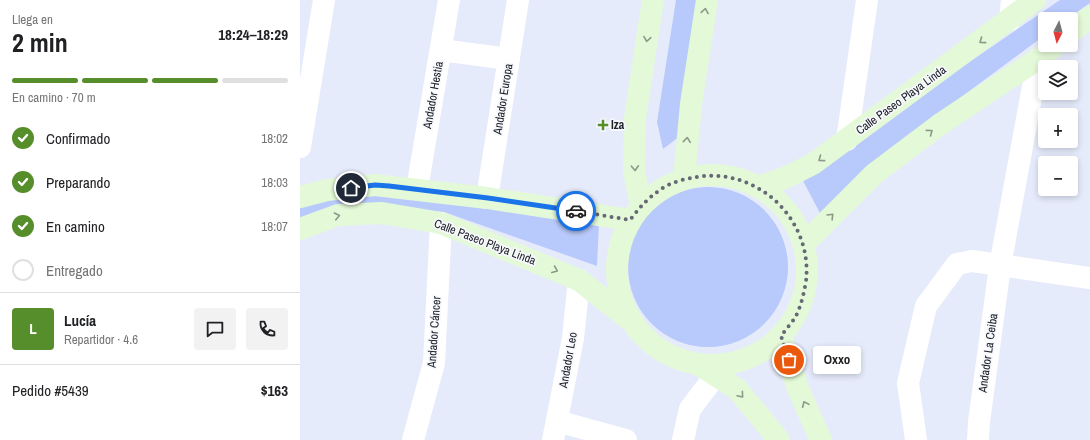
<!DOCTYPE html>
<html lang="es">
<head>
<meta charset="utf-8">
<style>
  :root { --surface:#fff; --page:#f2f2f2; --text:#202124; --muted:#757577; --line:#e0e0e0; --accent:#568e2b }
  body { margin:0; font-family:"Archivo Narrow",sans-serif; background:var(--page); color:var(--text); height:100vh; display:flex; flex-direction:column; font-size:15px; white-space:nowrap }
  * { box-sizing:border-box; margin:0 }
  p { font-size:13px; color:var(--muted) }
  .icon { flex:none; width:22px; height:22px; fill:none; stroke:currentColor; stroke-width:2; stroke-linecap:round; stroke-linejoin:round }
  .map { position:relative; flex:1; overflow:hidden }
  .side { display:flex; flex-direction:column; background:var(--surface); width:300px }
  .side>* { flex:none }
  .needle { width:26px; rotate:186deg }
  .controls { position:absolute; left:738px; top:12px; display:grid; gap:8px }
  .controls a { display:grid; place-items:center; width:40px; height:40px; border-radius:4px; background:var(--surface); box-shadow:0 2px 6px #0003; font-size:20px }
  .pin { position:absolute; display:grid; place-items:center; width:34px; height:34px; color:#fff; margin:-17px; border:2px solid #fff; border-radius:50%; box-shadow:0 1px 4px #0007 }
  .courier { position:absolute; display:grid; place-items:center; width:40px; height:40px; margin:-20px; border:3px solid #1a73e8; border-radius:50%; background:#fff; color:#222; box-shadow:0 1px 5px #0007 }
  .bubble { position:absolute; height:28px; border-radius:4px; background:var(--surface); box-shadow:0 2px 6px #0003; font-size:13px; font-weight:700; line-height:28px; text-align:center }
  .head em { font-style:normal; font-weight:700 }
  .head div { display:flex; flex-direction:column-reverse }
  .head { display:flex; align-items:center; justify-content:space-between; height:68px; padding:0 12px }
  h1 { font-size:26px; font-weight:700; line-height:30px }
  .bar { display:grid; grid-template-columns:repeat(4,1fr); gap:6px 4px; align-content:center; height:48px; padding:0 12px }
  .bar i { height:5px; border-radius:3px; background:var(--line) }
  .bar .current { background:var(--accent) }
  .bar p { grid-column:span 4 }
  .line { display:flex; align-items:center; gap:10px; padding:0 12px; border-top:1px solid var(--line) }
  .line div { flex:1 }
  .round { display:grid; place-items:center; flex:none; width:42px; height:42px; border-radius:4px; background:var(--page) }
  ol { padding:0 12px; list-style:none }
  li { display:flex; align-items:center; gap:12px; height:44px }
  li p { margin-inline-start:auto }
  li .icon { padding:4px; border-radius:50%; background:var(--accent); color:#fff; stroke-width:4 }
  li:last-child { color:var(--muted) }
  li i { width:22px; height:22px; border:2px solid var(--line); border-radius:50% }
  main { display:flex; flex:1; min-height:0 }
  .map>svg:first-child { display:block }
  .green { fill:#b8c9fb }
  .lines { fill:none; stroke-linecap:round; stroke-linejoin:round }
  .street { stroke:#fff; stroke-width:22 }
  .secondary { stroke:#e4f9d7; stroke-width:22 }
  .oneway { stroke:#8c9989 }
  .done { stroke:#656973; stroke-width:4; stroke-dasharray:0 7.2 }
  .route { stroke:#1a73e8; stroke-width:5 }
  .poi-dot { fill:#568e2b; stroke:#f7f9fd; stroke-width:1.5 }
  .labels { text-anchor:middle; stroke-width:3.5; stroke-linejoin:round; paint-order:stroke }
  .street-label { font-size:12px; fill:#20232a; stroke:#f7f9fd }
  .poi-label { font-size:12px; font-weight:bold; fill:#20232a; stroke:#f7f9fd; text-anchor:start }
</style>
</head>
<body>
<main>
<section class="side">
<div class="head"><div><h1>2 min</h1><p>Llega en</p></div><em>18:24–18:29</em></div>
<div class="bar"><i class="current"></i><i class="current"></i><i class="current"></i><i></i><p>En camino · 70 m</p></div>
<ol>
<li><svg class="icon" aria-label="check" viewBox="0 0 24 24"><path d="M5 12l5 5 9-10"/></svg>Confirmado<p>18:02</p></li>
<li><svg class="icon" aria-label="check" viewBox="0 0 24 24"><path d="M5 12l5 5 9-10"/></svg>Preparando<p>18:03</p></li>
<li><svg class="icon" aria-label="check" viewBox="0 0 24 24"><path d="M5 12l5 5 9-10"/></svg>En camino<p>18:07</p></li>
<li><i></i>Entregado</li>
</ol>
<div class="line" style="height:72px"><b class="round" style="background:var(--accent);color:#fff">L</b><div><b>Lucía</b><p>Repartidor · 4.6</p></div><a class="round"><svg class="icon" aria-label="chat" viewBox="0 0 24 24"><path d="M4 5h16v11H9l-5 4z"/></svg></a><a class="round"><svg class="icon" aria-label="phone" viewBox="0 0 24 24"><path d="M5 4h4l2 5-3 2q2 4 5 5l2-3 5 2v4C11 20 4 13 5 4z"/></svg></a></div>
<div class="line" style="height:52px"><div>Pedido #5439</div><b>$163</b></div>
</section>
<div class="map">
<svg width="790" height="440" viewBox="0 0 790 440">
  <rect width="100%" height="100%" fill="#e6ebfb"/>
  <!-- green -->
  <path class="green" d="M376,0H400L380,136L363,149L357,122Z
    M760,0H790V3L767,19H745V35L564,169L522,217L501,177Z
    M328 267a80 80 0 1 1 160 0a80 80 0 1 1-160 0Z
    M81,188L299,223L297,266L144,212L82,205L0,220V201Z"/>
  <g class="lines">
    <!-- street -->
    <path class="street" d="M710,20L712,0
      M141,50L209,59
      M547,140L567,0
      M0,147L24,0
      M117,189L149,0
      M187,198L218,0
      M257,421L326,440
      M113,440L134,363L141,223
      M253,440L273,338L279,280
      M383,440L390,409L415,376
      M616,440L608,383L626,306L657,264L672,261L790,278
      M678,440L679,422L700,266L738,59"/>
    <!-- secondary -->
    <path class="secondary" d="M771,32L790,17
      M317 270a95 95 0 1 1 190 0a95 95 0 1 1-190 0Z
      M384,179L391,104L407,0
      M458,187L487,177L513,164L735,0
      M0,197L27,190L75,185L187,198L330,220
      M341,205L334,171L335,118L353,0
      M0,229L38,215L82,213L141,223L279,280L330,320
      M504,244L574,174L639,125L738,59L756,45
      M481,336L498,389L521,440
      M398,364L437,389L479,440"/>
  </g>
  <!-- one-way arrows -->
  <defs><path id="oneway-chevron" d="M-2-3.5L2.5 0L-2 3.5" fill="none" stroke-width="1.6" stroke-linecap="round" stroke-linejoin="round"/></defs>
  <g class="oneway">
    <use href="#oneway-chevron" transform="translate(405 11) rotate(-81)"/>
    <use href="#oneway-chevron" transform="translate(347 39) rotate(99)"/>
    <use href="#oneway-chevron" transform="translate(682 41) rotate(144)"/>
    <use href="#oneway-chevron" transform="translate(630 132) rotate(-37)"/>
    <use href="#oneway-chevron" transform="translate(387 140) rotate(-84)"/>
    <use href="#oneway-chevron" transform="translate(521 159) rotate(144)"/>
    <use href="#oneway-chevron" transform="translate(335 168) rotate(87)"/>
    <use href="#oneway-chevron" transform="translate(37 216) rotate(-12)"/>
    <use href="#oneway-chevron" transform="translate(531 216) rotate(-46)"/>
    <use href="#oneway-chevron" transform="translate(255 270) rotate(22)"/>
    <use href="#oneway-chevron" transform="translate(441 395) rotate(50)"/>
    <use href="#oneway-chevron" transform="translate(505 404) rotate(-114)"/>
  </g>
  <g class="lines">
    <!-- done -->
    <path class="done" d="M276,211L330,220C339,208 348,198 360,190C370,182 385,179 397,177C458,167 513,220 506,281C504,293 501,306 496,316C492,323 486,329 481,336L489,360"/>
    <!-- route -->
    <path class="route" d="M51,188L75,185L89,186L188,198L276,211"/>
  </g>
  <!-- markers -->
  <path class="poi-dot" d="M301 119h4v4h4v4h-4v4h-4v-4h-4v-4h4z"/>
  <g class="labels">
    <!-- street labels -->
    <g class="street-label">
      <text transform="translate(133 95) rotate(-80)" y="4">Andador Hestia</text>
      <text transform="translate(203 99) rotate(-81)" y="4">Andador Europa</text>
      <text transform="translate(601 100) rotate(-36)" y="4">Calle Paseo Playa Linda</text>
      <text transform="translate(185 242) rotate(21)" y="4">Calle Paseo Playa Linda</text>
      <text transform="translate(134 332) rotate(-86)" y="4">Andador Cáncer</text>
      <text transform="translate(688 353) rotate(-82)" y="4">Andador La Ceiba</text>
      <text transform="translate(268 360) rotate(-80)" y="4">Andador Leo</text>
    </g>
    <!-- poi labels -->
    <g class="poi-label">
      <text x="311" y="129">Iza</text>
    </g>
  </g>
</svg>
<div class="controls">
<a><svg class="needle" viewBox="-14 -14 28 28"><path d="M0-13l5 13h-10z" fill="#e53935"/><path d="M0 13l5-13h-10z" fill="#757577"/></svg></a>
<a><svg class="icon" aria-label="layers" viewBox="0 0 24 24"><path d="M12 4l9 5-9 5-9-5zM3 14l9 5 9-5"/></svg></a>
<a>+</a>
<a>−</a>
</div>
<div class="pin" style="left:489px;top:360px;background:#ea580c"><svg class="icon" aria-label="bag" viewBox="0 0 24 24"><path d="M5 8h14l-1 12H6zM9 8a3 3 0 0 1 6 0"/></svg></div>
<div class="pin" style="left:51px;top:188px;background:#1f2937"><svg class="icon" aria-label="home" viewBox="0 0 24 24"><path d="M3 11l9-7 9 7M6 9v11h12V9"/></svg></div>
<div class="courier" style="left:276px;top:211px"><svg class="icon" aria-label="car" viewBox="0 0 24 24"><path d="M5 17H2v-5l4-1 3-4h7l3 4 3 1v5h-3M9 17h6M6 11h13"/><circle cx="7" cy="17" r="2"/><circle cx="17" cy="17" r="2"/></svg></div>
<div class="bubble" style="left:513px;top:346px;width:48px">Oxxo</div>
</div>
</main>
</body>
</html>
